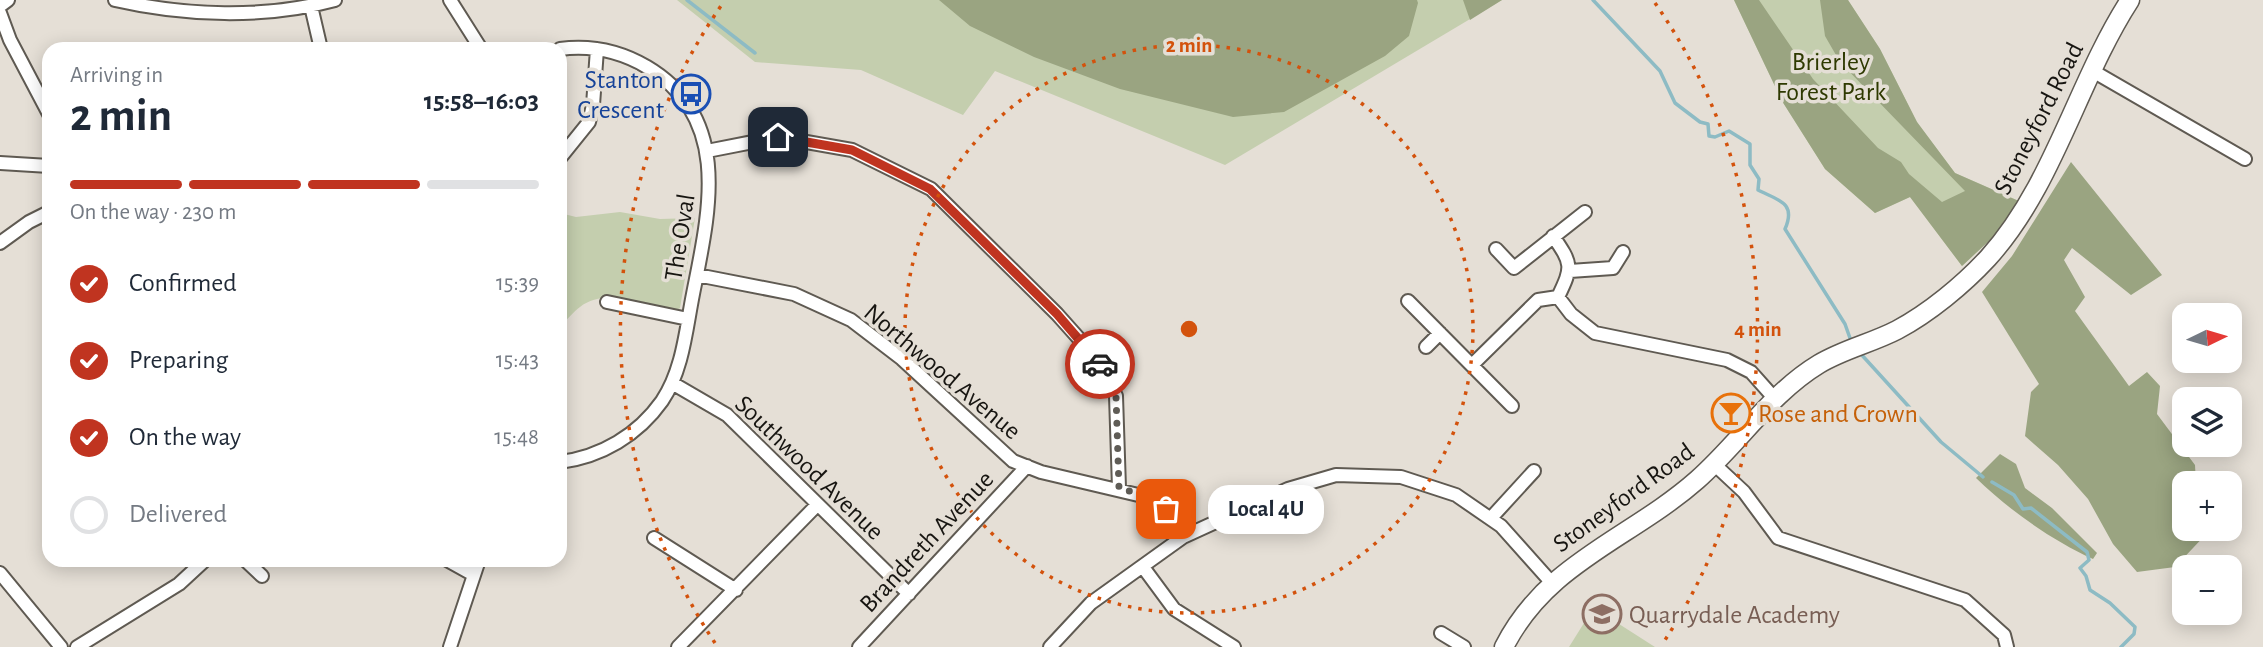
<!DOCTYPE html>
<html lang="en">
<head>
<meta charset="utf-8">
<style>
  :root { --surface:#fff; --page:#f2f2f3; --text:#1f2937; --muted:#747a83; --line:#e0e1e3; --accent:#c03420 }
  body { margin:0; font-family:"Alegreya Sans",sans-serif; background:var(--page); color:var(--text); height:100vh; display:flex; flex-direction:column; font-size:26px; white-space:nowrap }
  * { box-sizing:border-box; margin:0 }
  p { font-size:23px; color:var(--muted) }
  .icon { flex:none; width:38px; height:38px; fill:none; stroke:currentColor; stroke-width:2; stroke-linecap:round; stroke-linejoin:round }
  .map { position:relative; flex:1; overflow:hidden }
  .side { position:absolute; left:42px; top:42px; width:525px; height:525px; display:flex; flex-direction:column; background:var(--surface); border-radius:21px; box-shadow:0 4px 18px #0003 }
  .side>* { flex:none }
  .needle { width:46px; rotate:85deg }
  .controls { position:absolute; left:2172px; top:303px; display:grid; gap:14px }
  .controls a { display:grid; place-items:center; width:70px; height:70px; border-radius:14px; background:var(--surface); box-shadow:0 4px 18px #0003; font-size:35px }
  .pin { position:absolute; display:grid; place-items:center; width:60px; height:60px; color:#fff; margin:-30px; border-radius:14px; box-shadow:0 4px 10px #0006 }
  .courier { position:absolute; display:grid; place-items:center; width:70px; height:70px; margin:-35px; border:5px solid #c03420; border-radius:50%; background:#fff; color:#222; box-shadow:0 2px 9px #0007 }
  .bubble { position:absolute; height:49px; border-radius:21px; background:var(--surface); box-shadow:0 4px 18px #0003; font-size:23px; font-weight:700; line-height:49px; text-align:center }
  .head em { font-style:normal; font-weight:700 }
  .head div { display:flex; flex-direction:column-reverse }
  .head { display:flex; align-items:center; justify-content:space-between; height:119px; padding:0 28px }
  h1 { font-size:46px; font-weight:700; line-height:52px }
  .bar { display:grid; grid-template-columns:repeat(4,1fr); gap:10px 7px; align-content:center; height:84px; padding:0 28px }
  .bar i { height:9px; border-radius:5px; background:var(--line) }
  .bar .selected { background:var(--accent) }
  .bar p { grid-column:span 4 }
  ol { padding:0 28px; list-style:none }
  li { display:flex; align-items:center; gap:21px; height:77px }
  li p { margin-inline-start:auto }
  li .icon { padding:7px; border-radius:50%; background:var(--accent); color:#fff; stroke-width:4 }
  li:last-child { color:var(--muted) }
  li i { width:38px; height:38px; border:4px solid var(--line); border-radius:50% }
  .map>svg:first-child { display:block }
  .green { fill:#c4ceae }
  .forest { fill:#9aa481 }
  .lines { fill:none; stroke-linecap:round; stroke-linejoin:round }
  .stream { stroke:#8dbbc4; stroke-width:3.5 }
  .street-casing { stroke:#5f5a52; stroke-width:16 }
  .secondary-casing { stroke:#5f5a52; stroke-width:21 }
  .street { stroke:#fff; stroke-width:12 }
  .secondary { stroke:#fff; stroke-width:18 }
  .done { stroke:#5f5c56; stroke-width:7; stroke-dasharray:0 12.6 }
  .route { stroke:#c03420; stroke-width:9 }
  .ring { fill:none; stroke:#d3520c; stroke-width:3.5; stroke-dasharray:3.5 7 }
  .labels { text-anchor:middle; stroke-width:7; stroke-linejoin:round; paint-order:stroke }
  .park-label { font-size:26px; fill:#2e3900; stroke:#e5dfd6 }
  .transit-label { font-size:26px; fill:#164399; stroke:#e5dfd6; text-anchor:end }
  .street-label { font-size:26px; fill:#171511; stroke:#e5dfd6 }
  .food-label { font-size:26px; fill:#c56008; stroke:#e5dfd6; text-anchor:start }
  .education-label { font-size:26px; fill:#785e54; stroke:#e5dfd6; text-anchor:start }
  .centre { fill:#d3520c; stroke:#e5dfd6; stroke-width:3.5 }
  .ring-label { font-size:21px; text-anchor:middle; font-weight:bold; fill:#d3520c; stroke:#e5dfd6; stroke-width:7; stroke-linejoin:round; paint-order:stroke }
</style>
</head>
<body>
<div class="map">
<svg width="2263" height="647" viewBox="0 0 2263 647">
  <rect width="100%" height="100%" fill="#e5dfd6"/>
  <!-- green -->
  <path class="green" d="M677,0H1502L1225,165L995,71L963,115L861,70L755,62Z
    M1734,0H1848L1880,49L1917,122L1955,173L2021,202L1991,239L1962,266L1910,197L1875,213L1825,169L1782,101Z
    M620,212L660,219L695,218L680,308L676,311C649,305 605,287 580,307C573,312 567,320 560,326V213L576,217Z
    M1594,607V608L1655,647H1569Z"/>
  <!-- forest -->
  <path class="forest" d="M939,0H1417L1418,3L1409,36L1385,56L1284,112L1233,117L1120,89L1034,57L970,26Z
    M1463,0H1502L1470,20Z
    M1734,0H1759L1813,79L1878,148L1901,162L1909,174L1942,202L1965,191L1840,62L1825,36L1820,0H1848L1880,49L1917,122L1955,173L2021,202L1991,239L1962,266L1910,197L1875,213L1825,169L1782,101Z
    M2071,162L2162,275L2131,295L2072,248L2064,260L2085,297L2075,311L2129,386L2147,372L2160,386L2157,414L2195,465L2196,483H2184V528L2211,529L2175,567L2137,572L2113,544L2088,499L2058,465L2025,436L2031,392L2039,384L1982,292L2012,256Z
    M2000,454L2016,464L2025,488L2052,508L2097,553L2093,559C2051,540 2009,510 1976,478Z"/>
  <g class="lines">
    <!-- stream -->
    <path class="stream" d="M687,0L755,53
      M1593,0L1660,71L1675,103L1700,122L1708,124L1709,136L1715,137L1729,131L1750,144V165L1759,179L1758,190C1777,200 1797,202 1785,229L1845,324L1851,341
      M1860,353L1941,442L1983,477
      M1992,482L2014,495L2023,509L2031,508L2087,552L2089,560L2080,568L2086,576L2090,590L2110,603L2135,627L2134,634L2121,647"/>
    <defs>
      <path id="street" d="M115,0C184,16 265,19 335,0
        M450,0L481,49
        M0,6L8,0
        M311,6L321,49
        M0,13L10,40L49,114
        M560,49C591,45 620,51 647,67C733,118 709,213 693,294C686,329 683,370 662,401C638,435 601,457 560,462
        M2091,70L2245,159
        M707,151L778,137L852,150L931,189L1057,314L1098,360L1116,396L1119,488
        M560,158L589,122L593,105L597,49
        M0,163L49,166
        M1553,236C1572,264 1573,266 1558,297
        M0,243L29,222L49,212
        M1496,249L1514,268L1585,212
        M1570,271L1613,268L1623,252
        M697,275L794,294L851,320L902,359L1013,461L1041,472L1151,498L1166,508L1183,537
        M1408,301L1512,406
        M607,302L688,319
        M1426,347L1440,333
        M1472,365L1538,300L1558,297L1571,314L1595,333L1727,360L1751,372L1775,399
        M672,383L727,415L909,594
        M1714,464L1744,492L1778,538L1965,600L2004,635L2007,647
        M1491,518L1534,471
        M654,538L736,590
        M245,560L262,576
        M447,560L474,575
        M1143,567L1174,609L1234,647
        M0,573L61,647
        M1441,633L1464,647
        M77,647L179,584L205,560
        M450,647L479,560
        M678,647L817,505
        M859,647L1027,466
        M1050,647L1091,603L1183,537L1288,489L1336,475L1401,477L1456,495L1501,526L1551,582"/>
      <path id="secondary" d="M1504,647C1547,562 1630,539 1697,480C1739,443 1771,393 1819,364C1844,349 1872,343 1897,330C1929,313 1963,285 1988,258C2054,185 2077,82 2130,0"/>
    </defs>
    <!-- street casing -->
    <use href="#street" class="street-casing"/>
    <!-- secondary casing -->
    <use href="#secondary" class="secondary-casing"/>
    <!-- street -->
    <use href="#street" class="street"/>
    <!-- secondary -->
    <use href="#secondary" class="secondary"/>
  </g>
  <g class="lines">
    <!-- done -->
    <path class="done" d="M1100,364L1116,396L1119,488L1152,498L1166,509"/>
    <!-- route -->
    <path class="route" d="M778,137L852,150L930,189L1057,314L1100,364"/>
  </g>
  <!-- distance rings -->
  <g class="ring">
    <circle cx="1189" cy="329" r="284"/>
    <path d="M715 643A569 569 0 0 1 723 3M1655 3A569 569 0 0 1 1663 643"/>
  </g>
  <!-- icons -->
  <defs>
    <symbol id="bus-ring" viewBox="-11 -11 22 22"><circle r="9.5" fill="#e5dfd6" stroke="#1a4fb4" stroke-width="1.5"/><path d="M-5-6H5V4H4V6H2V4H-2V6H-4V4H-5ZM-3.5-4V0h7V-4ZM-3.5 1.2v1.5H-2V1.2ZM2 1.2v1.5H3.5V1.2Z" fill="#1a4fb4"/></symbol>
    <symbol id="bar-ring" viewBox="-11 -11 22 22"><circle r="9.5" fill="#e5dfd6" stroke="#e8710a" stroke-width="1.5"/><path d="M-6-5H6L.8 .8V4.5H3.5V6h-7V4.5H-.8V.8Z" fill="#e8710a"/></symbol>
    <symbol id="school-ring" viewBox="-11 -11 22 22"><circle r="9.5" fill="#e5dfd6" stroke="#8d6e63" stroke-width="1.5"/><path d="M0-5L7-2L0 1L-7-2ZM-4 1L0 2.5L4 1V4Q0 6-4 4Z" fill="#8d6e63"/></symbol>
  </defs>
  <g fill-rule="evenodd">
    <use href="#bus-ring" x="669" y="72" width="44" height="44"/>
    <use href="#bar-ring" x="1709" y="391" width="44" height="44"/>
    <use href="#school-ring" x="1580" y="592" width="44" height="44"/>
  </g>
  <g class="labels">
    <!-- park labels -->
    <g class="park-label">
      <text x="1831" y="70">Brierley<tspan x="1831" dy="30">Forest Park</tspan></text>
    </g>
    <!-- transit labels -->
    <g class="transit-label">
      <text x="664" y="88">Stanton<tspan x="664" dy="30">Crescent</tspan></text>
    </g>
    <!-- street labels -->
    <g class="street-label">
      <text transform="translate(2038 118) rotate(-63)" y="9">Stoneyford Road</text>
      <text transform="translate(679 237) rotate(-81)" y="9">The Oval</text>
      <text transform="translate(943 371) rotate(40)" y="9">Northwood Avenue</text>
      <text transform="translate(810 467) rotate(44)" y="9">Southwood Avenue</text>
      <text transform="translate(1623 497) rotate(-36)" y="9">Stoneyford Road</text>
      <text transform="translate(926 541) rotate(-47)" y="9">Brandreth Avenue</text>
    </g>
    <!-- food labels -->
    <g class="food-label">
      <text x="1758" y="422">Rose and Crown</text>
    </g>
    <!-- education labels -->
    <g class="education-label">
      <text x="1629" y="623">Quarrydale Academy</text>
    </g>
  </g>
  <circle cx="1189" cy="329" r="10" class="centre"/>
  <g class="ring-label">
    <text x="1189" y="52">2 min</text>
    <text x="1758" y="336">4 min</text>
  </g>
</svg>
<div class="controls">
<a><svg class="needle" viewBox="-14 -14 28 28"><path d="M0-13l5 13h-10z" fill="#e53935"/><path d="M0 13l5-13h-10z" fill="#747a83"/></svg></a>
<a><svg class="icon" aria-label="layers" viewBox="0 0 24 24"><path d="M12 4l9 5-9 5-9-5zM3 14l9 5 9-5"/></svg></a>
<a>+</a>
<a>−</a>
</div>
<div class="pin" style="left:1166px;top:509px;background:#ea580c"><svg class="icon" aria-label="bag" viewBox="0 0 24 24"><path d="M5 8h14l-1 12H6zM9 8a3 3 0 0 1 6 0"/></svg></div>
<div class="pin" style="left:778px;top:137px;background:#1f2937"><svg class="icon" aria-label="home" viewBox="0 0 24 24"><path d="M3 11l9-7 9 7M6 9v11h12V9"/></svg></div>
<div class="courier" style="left:1100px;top:364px"><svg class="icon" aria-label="car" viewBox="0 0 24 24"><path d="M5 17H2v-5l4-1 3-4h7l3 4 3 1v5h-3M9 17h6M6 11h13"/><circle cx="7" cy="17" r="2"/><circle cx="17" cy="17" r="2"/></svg></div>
<div class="bubble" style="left:1208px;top:485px;width:116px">Local 4U</div>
<section class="side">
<div class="head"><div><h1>2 min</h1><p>Arriving in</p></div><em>15:58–16:03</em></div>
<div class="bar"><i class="selected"></i><i class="selected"></i><i class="selected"></i><i></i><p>On the way · 230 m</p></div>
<ol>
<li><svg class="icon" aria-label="check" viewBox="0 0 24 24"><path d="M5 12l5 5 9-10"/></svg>Confirmed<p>15:39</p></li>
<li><svg class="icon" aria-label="check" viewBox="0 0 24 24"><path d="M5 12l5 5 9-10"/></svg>Preparing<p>15:43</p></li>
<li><svg class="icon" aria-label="check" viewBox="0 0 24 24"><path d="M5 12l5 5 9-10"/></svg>On the way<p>15:48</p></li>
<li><i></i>Delivered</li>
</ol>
</section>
</div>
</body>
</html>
